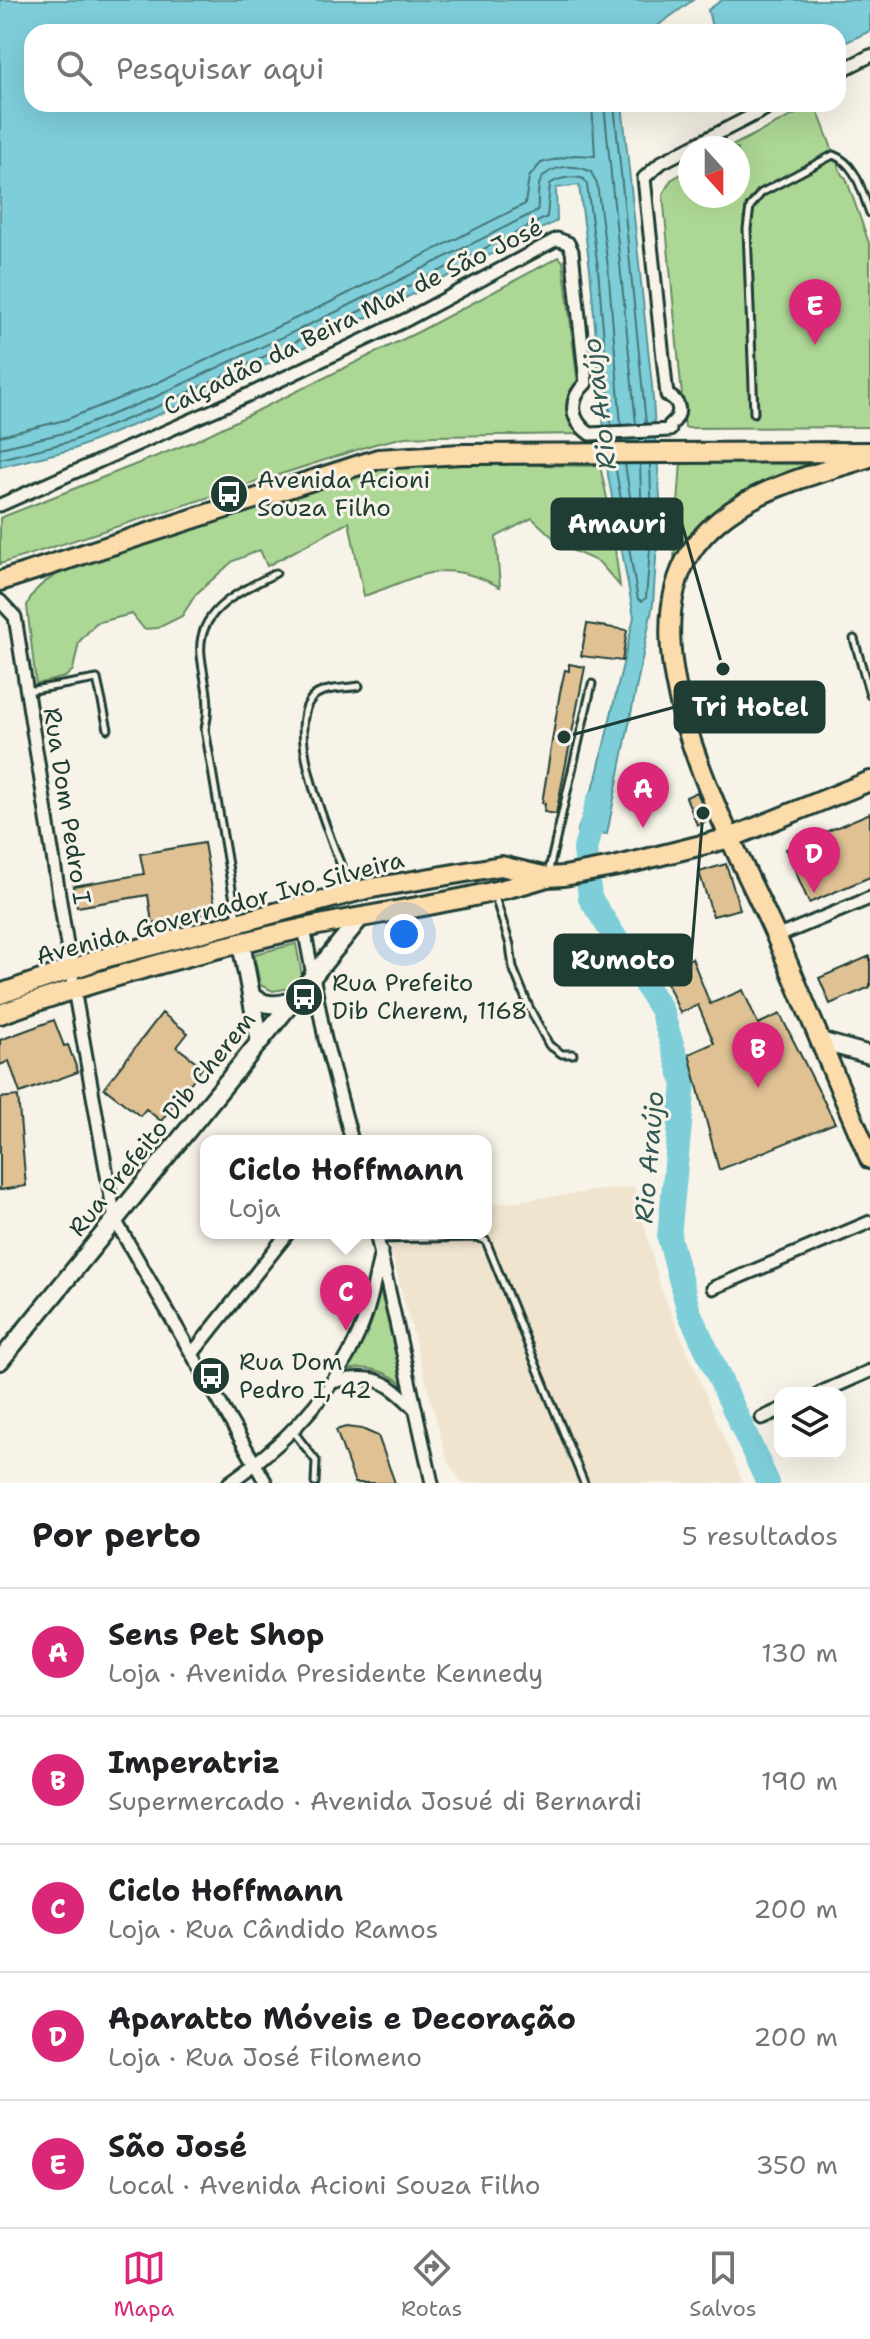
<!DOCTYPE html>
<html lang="pt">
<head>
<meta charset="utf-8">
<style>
	:root { --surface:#fff; --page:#f2f2f2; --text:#202124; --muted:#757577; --line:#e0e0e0; --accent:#db2777 }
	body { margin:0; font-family:"Shantell Sans",sans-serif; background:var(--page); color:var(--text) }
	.controls { position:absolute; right:24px; bottom:24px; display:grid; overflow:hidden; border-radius:16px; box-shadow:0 8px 32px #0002 }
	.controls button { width:72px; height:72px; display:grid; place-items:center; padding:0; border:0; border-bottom:2px solid var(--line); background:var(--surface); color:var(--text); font:40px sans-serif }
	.compass { position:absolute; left:678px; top:136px; width:72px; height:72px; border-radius:50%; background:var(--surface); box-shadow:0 8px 32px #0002; rotate:159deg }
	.you { position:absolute; left:404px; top:934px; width:28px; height:28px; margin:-20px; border:6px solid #fff; border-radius:50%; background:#1a73e8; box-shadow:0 0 0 12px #1a73e833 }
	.badge { display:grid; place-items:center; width:52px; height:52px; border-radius:50%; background:var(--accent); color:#fff; font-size:26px; font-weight:700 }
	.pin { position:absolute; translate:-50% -66px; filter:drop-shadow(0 2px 4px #0008) }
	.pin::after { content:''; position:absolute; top:42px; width:28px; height:24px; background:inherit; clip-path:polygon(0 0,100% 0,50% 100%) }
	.popup { position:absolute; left:200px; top:1135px; width:292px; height:104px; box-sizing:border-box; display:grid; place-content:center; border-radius:16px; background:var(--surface); filter:drop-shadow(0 2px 6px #0005); font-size:26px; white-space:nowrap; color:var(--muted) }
	.popup b { font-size:30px; color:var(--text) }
	.popup::after { content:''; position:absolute; left:50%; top:100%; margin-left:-16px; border:16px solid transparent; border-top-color:var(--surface) }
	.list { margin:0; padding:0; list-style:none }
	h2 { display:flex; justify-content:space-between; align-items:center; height:104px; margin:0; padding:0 32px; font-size:34px }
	h2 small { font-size:26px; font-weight:400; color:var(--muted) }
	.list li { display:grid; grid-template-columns:52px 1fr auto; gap:24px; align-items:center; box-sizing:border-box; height:128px; padding:0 32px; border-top:2px solid var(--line) }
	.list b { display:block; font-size:30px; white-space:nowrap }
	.list p { margin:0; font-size:26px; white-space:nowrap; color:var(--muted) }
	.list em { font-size:26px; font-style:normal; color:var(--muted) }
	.icon { flex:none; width:44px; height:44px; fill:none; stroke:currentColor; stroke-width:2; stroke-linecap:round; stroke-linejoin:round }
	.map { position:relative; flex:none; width:870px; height:1483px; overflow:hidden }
	.search { position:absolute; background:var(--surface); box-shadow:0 8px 32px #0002; left:24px; right:24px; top:24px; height:88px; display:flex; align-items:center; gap:20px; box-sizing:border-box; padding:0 28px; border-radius:24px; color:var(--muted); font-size:30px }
	.sheet { height:744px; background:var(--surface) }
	nav { display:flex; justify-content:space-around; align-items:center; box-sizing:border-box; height:112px; border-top:2px solid var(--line); background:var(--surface); font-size:22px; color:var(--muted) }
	nav a { display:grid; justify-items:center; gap:4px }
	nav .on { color:var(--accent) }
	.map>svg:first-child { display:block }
</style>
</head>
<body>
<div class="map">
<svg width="870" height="1483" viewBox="0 0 870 1483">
	<rect width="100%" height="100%" fill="#f7f3e8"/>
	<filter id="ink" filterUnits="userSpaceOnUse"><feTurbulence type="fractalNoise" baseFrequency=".0125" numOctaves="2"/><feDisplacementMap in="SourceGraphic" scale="16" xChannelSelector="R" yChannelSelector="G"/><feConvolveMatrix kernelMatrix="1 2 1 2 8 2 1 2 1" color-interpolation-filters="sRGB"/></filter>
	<g filter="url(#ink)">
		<polygon fill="#f0e4ce" points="634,1186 661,1289 743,1483 463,1483 448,1463 386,1233 486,1233 486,1205"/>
		<g fill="#add795" stroke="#668a64" stroke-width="2">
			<polygon points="815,104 842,175 846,178 870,246 870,427 685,428 663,194 671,180 690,169 690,196 738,196 738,148 728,148"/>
			<path d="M559,257l4,5 15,123c-16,15 -16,34 1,49l-142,2 -32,1 -30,7 -375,120v-46l195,-77 225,-110z"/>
			<path d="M681,462l133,2c-63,24 -103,35 -140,96z"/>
			<path d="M455,464l145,2 10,46 10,74 -21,-24 -37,-16 -30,-28 -36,19 4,50c-59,-31 -79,-10 -136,9l-15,-74 -82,44 -7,-16 -27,11 -37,33 -14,22 -24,12 -14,1 -12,-15 -36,9 -17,19 -6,28 -8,7 -29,7 -9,-78c6,-20 25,-29 42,-38l268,-87 44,-12z"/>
			<polygon points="296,944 302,975 290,988 273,991 260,985 254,954"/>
			<path d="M377,1278l27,108c-15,-15 -37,-21 -57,-16 18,-28 27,-60 30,-92z"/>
		</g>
		<g fill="#7eceda" stroke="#589498" stroke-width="2">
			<polygon points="0,0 693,0 649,32 32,32 32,104 622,104 652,386 660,498 653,604 607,834 577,832 596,779 634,617 608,475 590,269 579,185 556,188 557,221 344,329 160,414 74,449 0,467"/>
			<polygon points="722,0 870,0 870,31 838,46 838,32 713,32 708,10"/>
		</g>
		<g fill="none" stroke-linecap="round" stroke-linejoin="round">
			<g stroke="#457776" stroke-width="2">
				<polyline points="604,104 636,424"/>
				<polyline points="614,104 646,424"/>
				<polyline points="0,436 65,420 148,387 331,302 525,204 529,177 541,163 574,155 595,156 592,104"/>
				<path d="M0,448l68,-16 85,-34 183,-86 201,-101c2,-8 0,-17 2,-26 5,-20 38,-22 52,-13l6,12 11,83 13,158"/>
				<path d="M0,459l72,-18 85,-34 183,-86 207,-104 3,-33c8,-6 25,-9 34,-5l3,6 11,83 13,157"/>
				<polyline points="615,464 636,589 638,599 642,601 646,598 652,524 650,464"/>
				<polyline points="625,464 634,523 638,527 642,523 640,464"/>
			</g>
			<polyline stroke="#7eceda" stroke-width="24" points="598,801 585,849 590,898 661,1009 684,1083 669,1237 689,1312 768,1483"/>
		</g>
		<g fill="#dfc193" stroke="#1f3d34" stroke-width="2">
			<polygon points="587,624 627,630 622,661 581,656"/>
			<polygon points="569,664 585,667 556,814 544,812 545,804 542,803 560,692 565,670 569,671"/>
			<polygon points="697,792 709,820 697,825 686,797"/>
			<polygon points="870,813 870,877 809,903 786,849"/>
			<polygon points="204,843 216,912 152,923 148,895 77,907 73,886 144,874 140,854"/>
			<polygon points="726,864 740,909 713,916 699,872"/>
			<polygon points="870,956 870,987 830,1004 819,978"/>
			<polygon points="692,958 710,1004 743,990 758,1024 780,1014 835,1123 719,1170 689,1054 714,1043 698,1005 680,1013 662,971"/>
			<polygon points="162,1013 188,1033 177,1047 203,1067 161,1121 146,1109 140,1116 104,1088"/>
			<polygon points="54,1020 64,1046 68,1045 78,1072 20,1093 9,1061 0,1065 0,1040"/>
			<polygon points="18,1096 26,1186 0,1190 0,1098"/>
			<polygon points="346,1427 362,1429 378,1436 395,1483 355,1483 336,1430"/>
		</g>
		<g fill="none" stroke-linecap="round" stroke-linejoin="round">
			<g stroke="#1f3d34" stroke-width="11">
				<g id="lane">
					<path d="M754,413l-7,-184 3,-22 11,-14 72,-38c24,9 28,35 37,58"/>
					<polyline points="854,639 870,695"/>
					<polyline points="27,691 97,679 108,729"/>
					<polyline points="548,874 592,684"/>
					<path d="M350,888c-14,-37 -68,-156 -38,-190 10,-11 33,-9 47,-12"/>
					<polyline points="495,897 510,945 513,968 529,1007 549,1045 562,1054 573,1054"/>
					<path d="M237,918l-32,-189c7,-31 -1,-45 -4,-74 -5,-46 41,-64 75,-82"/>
					<polyline points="379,1239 477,1237 486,1241 584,1483"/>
					<polyline points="293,1431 316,1461 315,1483"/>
				</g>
			</g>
			<g stroke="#1f3d34" stroke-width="17">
				<g id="street">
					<polyline points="838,72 870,56"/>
					<path d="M0,505l257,-114 151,-72 149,-80 11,4 4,8 14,132c-18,17 -16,37 4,51l80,-4v-5c13,-10 11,-24 -3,-30l-23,-217 18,-16 113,-58"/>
					<polyline points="0,601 15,617 74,989 115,1220 266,1483"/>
					<polyline points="304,928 325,1039 352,1141"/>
					<polyline points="776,937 870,898"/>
					<polyline points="376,1233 432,1483"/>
					<polyline points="713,1288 870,1222"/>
					<polyline points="192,1354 288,1233"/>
					<path d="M332,1382c42,-9 55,-2 84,28"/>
					<polyline points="820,1393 870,1371"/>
					<polyline points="762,1418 780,1410"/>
					<path d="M229,1483c54,-38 103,-87 129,-148 12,-26 17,-56 23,-84"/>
				</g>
			</g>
			<g stroke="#1f3d34" stroke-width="22">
				<g id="secondary">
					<polyline points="241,943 260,1042"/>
					<path d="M252,997c14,9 24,9 40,4"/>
					<polyline points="820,1041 870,1055"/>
					<polyline points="0,1361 361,917"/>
				</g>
			</g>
			<g stroke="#1f3d34" stroke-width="24">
				<g id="primary">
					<path d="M867,458c-63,20 -138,35 -177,95 -64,103 43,286 86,383 32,74 62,149 94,223"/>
					<polyline points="0,581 378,459 461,454 870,452"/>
					<polyline points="0,994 104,958 366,889 501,866 547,877 564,876 618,866 730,838 870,781"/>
					<path d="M0,1014c99,-35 201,-63 304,-86 81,-17 164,-26 243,-51"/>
				</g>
			</g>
			<use href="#lane" stroke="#f7f3e8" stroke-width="5"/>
			<use href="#street" stroke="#f7f3e8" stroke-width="11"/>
			<use href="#secondary" stroke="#f7f3e8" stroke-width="16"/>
			<use href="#primary" stroke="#fddcac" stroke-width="18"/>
		</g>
	</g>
	<defs>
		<g id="bus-disc" transform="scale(2)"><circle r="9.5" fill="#1f3d34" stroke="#f7f3e8"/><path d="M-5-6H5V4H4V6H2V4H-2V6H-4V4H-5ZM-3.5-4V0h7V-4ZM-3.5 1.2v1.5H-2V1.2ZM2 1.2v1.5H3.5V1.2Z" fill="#fff"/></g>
	</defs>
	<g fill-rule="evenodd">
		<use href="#bus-disc" x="229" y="494"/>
		<use href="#bus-disc" x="304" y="997"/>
		<use href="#bus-disc" x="211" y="1376"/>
	</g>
	<g text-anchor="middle" stroke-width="6" stroke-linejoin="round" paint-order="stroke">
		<g font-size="24" fill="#1f3d34" stroke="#f7f3e8">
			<text transform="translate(353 317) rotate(-26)" y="8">Calçadão da Beira Mar de São José</text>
			<text transform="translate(67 806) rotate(81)" y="8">Rua Dom Pedro I</text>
			<text transform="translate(220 908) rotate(-15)" y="8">Avenida Governador Ivo Silveira</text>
			<text transform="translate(162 1124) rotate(-51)" y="8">Rua Prefeito Dib Cherem</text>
		</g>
		<g font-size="24" fill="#1f3d34" stroke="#f7f3e8" text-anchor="start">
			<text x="257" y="488">Avenida Acioni<tspan x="257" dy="28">Souza Filho</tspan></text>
			<text x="332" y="991">Rua Prefeito<tspan x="332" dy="28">Dib Cherem, 1168</tspan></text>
			<text x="239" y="1370">Rua Dom<tspan x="239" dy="28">Pedro I, 42</tspan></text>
		</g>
		<g font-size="26" font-style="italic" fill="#325a55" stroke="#f7f3e8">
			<text transform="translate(599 404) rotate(-97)" y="9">Rio Araújo</text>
			<text transform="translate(649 1157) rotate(-85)" y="9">Rio Araújo</text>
		</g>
	</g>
	<path fill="none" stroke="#1f3d34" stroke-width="3" d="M723 669L682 524M564 737L675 707M703 813L691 960"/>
	<g fill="#1f3d34" stroke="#f7f3e8" stroke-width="3">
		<circle cx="723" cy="669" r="8"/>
		<circle cx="564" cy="737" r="8"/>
		<circle cx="703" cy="813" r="8"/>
	</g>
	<g fill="#1f3d34" stroke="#1f3d34" stroke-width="3">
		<rect x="552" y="499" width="130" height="50" rx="8"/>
		<rect x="675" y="682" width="149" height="50" rx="8"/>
		<rect x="555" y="935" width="136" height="50" rx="8"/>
	</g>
	<g font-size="26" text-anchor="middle" font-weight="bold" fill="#fff">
		<text x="617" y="533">Amauri</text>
		<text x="750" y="716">Tri Hotel</text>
		<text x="623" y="969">Rumoto</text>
	</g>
</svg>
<div class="controls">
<button><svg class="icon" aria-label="layers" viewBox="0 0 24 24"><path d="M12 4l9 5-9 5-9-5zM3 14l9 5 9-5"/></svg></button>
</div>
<svg class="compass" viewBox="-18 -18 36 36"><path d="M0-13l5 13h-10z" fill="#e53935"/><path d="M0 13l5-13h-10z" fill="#757577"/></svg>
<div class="you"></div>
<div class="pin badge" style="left:643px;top:828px">A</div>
<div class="pin badge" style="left:758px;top:1088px">B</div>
<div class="pin badge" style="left:346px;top:1331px">C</div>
<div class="popup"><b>Ciclo Hoffmann</b>Loja</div>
<div class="pin badge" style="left:814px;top:893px">D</div>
<div class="pin badge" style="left:815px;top:345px">E</div>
<div class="search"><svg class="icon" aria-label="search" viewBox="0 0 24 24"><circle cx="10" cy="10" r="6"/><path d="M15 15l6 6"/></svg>Pesquisar aqui</div>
</div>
<section class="sheet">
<h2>Por perto<small>5 resultados</small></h2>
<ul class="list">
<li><span class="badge">A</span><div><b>Sens Pet Shop</b><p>Loja · Avenida Presidente Kennedy</p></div><em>130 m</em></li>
<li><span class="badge">B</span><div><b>Imperatriz</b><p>Supermercado · Avenida Josué di Bernardi</p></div><em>190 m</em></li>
<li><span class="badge">C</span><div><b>Ciclo Hoffmann</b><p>Loja · Rua Cândido Ramos</p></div><em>200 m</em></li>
<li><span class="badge">D</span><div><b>Aparatto Móveis e Decoração</b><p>Loja · Rua José Filomeno</p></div><em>200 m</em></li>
<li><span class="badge">E</span><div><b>São José</b><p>Local · Avenida Acioni Souza Filho</p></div><em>350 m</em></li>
</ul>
</section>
<nav>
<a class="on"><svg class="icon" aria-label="map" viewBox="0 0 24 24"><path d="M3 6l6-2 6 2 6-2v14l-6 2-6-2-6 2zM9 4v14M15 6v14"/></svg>Mapa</a>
<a><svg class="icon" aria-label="directions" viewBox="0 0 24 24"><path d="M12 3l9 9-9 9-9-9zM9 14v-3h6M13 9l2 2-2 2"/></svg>Rotas</a>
<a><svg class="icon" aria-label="saved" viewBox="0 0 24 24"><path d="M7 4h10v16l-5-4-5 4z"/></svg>Salvos</a>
</nav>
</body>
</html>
